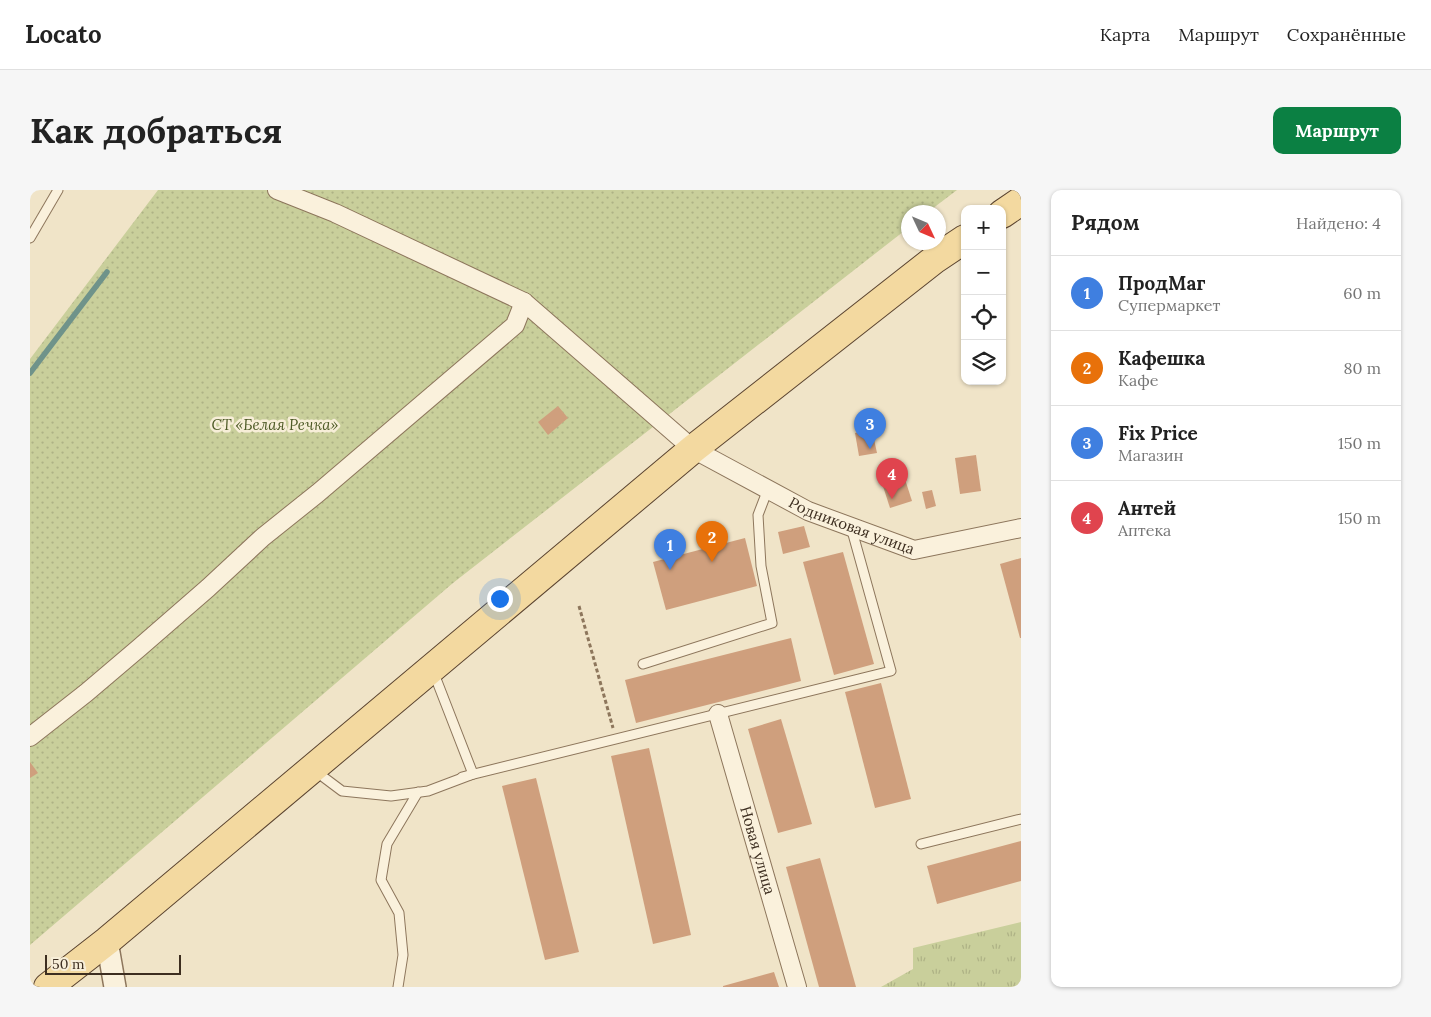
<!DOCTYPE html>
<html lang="ru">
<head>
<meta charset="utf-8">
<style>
	:root { --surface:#fff; --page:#f6f6f6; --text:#222; --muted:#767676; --line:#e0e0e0; --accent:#0b8043 }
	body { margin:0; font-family:Lora,serif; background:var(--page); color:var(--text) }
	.controls { position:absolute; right:15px; top:15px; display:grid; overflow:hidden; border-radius:10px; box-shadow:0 1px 4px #0004 }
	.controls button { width:45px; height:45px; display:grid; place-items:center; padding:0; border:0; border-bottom:1px solid var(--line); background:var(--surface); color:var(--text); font:25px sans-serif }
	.compass { position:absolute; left:871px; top:15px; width:45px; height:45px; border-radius:50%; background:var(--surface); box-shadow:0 1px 4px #0004; rotate:134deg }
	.scale { position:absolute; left:15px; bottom:12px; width:136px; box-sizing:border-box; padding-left:5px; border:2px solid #3d2e20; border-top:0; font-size:14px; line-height:18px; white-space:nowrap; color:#3d2e20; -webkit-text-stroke:4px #f7eed8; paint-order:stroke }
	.you { position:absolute; left:469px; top:408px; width:18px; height:18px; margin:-12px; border:4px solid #fff; border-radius:50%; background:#1a73e8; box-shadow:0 0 0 8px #1a73e833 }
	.badge { display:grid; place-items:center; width:32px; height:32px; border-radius:50%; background:var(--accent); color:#fff; font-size:16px; font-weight:700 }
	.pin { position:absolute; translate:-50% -41px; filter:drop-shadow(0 1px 2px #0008) }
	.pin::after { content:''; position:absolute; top:26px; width:18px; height:15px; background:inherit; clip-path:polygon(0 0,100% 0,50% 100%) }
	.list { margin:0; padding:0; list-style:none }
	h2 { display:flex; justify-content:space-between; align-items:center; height:65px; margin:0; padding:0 20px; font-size:21px }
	h2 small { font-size:16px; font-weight:400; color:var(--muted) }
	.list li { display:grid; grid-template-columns:32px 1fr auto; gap:15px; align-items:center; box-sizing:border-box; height:75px; padding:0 20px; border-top:1px solid var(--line) }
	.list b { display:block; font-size:19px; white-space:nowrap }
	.list p { margin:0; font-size:16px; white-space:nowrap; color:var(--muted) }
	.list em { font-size:16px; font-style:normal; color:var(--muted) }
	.icon { flex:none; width:28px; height:28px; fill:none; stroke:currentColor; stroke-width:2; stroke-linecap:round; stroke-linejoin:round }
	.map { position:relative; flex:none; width:991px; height:797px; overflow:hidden; border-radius:10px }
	header { display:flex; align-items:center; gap:30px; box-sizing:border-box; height:70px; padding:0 25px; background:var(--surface); border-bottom:1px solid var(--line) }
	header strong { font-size:24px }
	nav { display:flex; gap:28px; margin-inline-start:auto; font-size:18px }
	.intro { display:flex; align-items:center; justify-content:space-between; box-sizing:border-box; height:120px; padding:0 30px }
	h1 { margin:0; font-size:35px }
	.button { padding:12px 22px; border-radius:10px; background:var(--accent); color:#fff; font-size:18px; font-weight:700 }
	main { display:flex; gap:30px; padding:0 30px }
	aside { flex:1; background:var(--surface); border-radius:10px; box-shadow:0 1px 4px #0004 }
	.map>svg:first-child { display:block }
</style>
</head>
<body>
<header>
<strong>Locato</strong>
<nav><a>Карта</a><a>Маршрут</a><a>Сохранённые</a></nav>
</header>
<div class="intro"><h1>Как добраться</h1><a class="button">Маршрут</a></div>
<main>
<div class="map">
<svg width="991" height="797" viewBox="0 0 991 797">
	<defs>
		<pattern id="grass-tufts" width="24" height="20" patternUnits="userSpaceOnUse" patternTransform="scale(1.25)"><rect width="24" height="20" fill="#c9cf9b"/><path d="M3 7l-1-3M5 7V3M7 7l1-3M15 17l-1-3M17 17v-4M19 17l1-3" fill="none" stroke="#aeb285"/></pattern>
		<pattern id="garden-dots" width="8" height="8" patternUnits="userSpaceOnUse" patternTransform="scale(1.25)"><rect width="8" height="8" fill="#c9cf9b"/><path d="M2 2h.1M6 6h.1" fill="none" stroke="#aeb285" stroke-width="1.8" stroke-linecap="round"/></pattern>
	</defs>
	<rect width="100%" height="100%" fill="#f0e4c8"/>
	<polygon fill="url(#grass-tufts)" points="991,732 991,797 851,797 883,779 883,758"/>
	<polygon fill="url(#garden-dots)" points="128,0 927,0 898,22 878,22 878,38 423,393 0,755 0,169"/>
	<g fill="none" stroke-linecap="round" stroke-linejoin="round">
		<polyline stroke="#6f938a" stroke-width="5.5" points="0,183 77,82"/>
	</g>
	<g fill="#cf9f7d">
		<polygon points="528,216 538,228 518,245 508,232"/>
		<polygon points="842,240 847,263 829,266 825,243"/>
		<polygon points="946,265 951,301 930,304 925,268"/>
		<polygon points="873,283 882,311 860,318 851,290"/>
		<polygon points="902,300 906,316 896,319 892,302"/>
		<polygon points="774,336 780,357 753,364 748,342"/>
		<polygon points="715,348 727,396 636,420 623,372"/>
		<polygon points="813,362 844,474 804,485 773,372"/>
		<polygon points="991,368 991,448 990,448 970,374"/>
		<polygon points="761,448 771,491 606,533 595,490"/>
		<polygon points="851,493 881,609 845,618 815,502"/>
		<polygon points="751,529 782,634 748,643 718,539"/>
		<polygon points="619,558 661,745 623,754 581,566"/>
		<polygon points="0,572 8,583 0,588"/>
		<polygon points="506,588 549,762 515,770 472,596"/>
		<polygon points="991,651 991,691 907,714 897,676"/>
		<polygon points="790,668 826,797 789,797 756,677"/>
		<polygon points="744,782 749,797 693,797 693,796"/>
	</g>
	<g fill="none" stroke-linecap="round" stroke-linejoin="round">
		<g stroke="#8d765c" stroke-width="11">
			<g id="service">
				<polyline points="0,48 28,0"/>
				<polyline points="613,474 742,433 731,376 728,325 738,299"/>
				<polyline points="284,580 312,601 361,606 398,601 443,584 403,481"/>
				<polyline points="432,587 861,481 821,337"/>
				<polyline points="891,654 991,629"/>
				<polyline points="368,797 373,765 369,723 351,690 357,654 388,602"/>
			</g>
		</g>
		<g stroke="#8d765c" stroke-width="20">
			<g id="minor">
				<path id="s1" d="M247,0l58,23 189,89 169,147 115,62 106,39 107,-22"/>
				<path id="s2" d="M688,524l79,273"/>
				<polyline points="0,547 56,503 109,458 178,398 233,347 288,303 485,135 494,112"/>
			</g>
		</g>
		<g stroke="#8d765c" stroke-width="24">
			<polyline id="tertiary" points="77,751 85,797"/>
		</g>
		<g stroke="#5b4430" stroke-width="30">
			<g id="primary">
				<polyline points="972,24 991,11"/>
				<polyline points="18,797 77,751 663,259 905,69 935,49"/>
			</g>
		</g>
		<polyline stroke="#8d765c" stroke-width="3" stroke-dasharray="4 2.5" stroke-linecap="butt" points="549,416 583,538"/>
		<use href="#service" stroke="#faf1dc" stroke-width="9"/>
		<use href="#minor" stroke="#faf1dc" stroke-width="18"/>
		<use href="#tertiary" stroke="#faf1dc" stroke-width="21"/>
		<use href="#primary" stroke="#f3d9a0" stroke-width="28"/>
	</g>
	<g text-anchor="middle" stroke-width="5" stroke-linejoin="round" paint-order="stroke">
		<g font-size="15" font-style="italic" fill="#4d5a26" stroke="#f7eed8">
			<text x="245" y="240">СТ «Белая Речка»</text>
		</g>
		<g font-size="15" fill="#3d2e20" stroke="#f7eed8">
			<text dy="5" stroke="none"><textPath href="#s1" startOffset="672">Родниковая улица</textPath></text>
			<text dy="5" stroke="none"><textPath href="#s2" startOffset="142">Новая улица</textPath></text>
		</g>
	</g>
</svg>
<div class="controls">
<button>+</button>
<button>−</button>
<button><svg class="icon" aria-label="locate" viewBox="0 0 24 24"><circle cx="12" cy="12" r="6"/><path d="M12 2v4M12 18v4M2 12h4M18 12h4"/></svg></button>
<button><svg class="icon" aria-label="layers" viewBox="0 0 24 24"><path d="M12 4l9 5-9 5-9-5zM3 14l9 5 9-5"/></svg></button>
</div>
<svg class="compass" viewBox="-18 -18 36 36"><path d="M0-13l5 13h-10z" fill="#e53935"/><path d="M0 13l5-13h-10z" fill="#767676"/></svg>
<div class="scale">50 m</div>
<div class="you"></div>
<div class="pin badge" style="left:640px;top:380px;background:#3f7fe0">1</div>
<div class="pin badge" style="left:682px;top:372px;background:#e8710a">2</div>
<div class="pin badge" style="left:840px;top:259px;background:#3f7fe0">3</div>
<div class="pin badge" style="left:862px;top:309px;background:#e0444e">4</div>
</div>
<aside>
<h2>Рядом<small>Найдено: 4</small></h2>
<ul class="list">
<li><span class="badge" style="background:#3f7fe0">1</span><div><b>ПродМаг</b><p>Супермаркет</p></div><em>60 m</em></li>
<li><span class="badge" style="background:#e8710a">2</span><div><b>Кафешка</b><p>Кафе</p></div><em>80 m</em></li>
<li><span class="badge" style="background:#3f7fe0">3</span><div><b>Fix Price</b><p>Магазин</p></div><em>150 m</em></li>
<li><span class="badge" style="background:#e0444e">4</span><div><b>Антей</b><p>Аптека</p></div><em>150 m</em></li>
</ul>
</aside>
</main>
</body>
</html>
